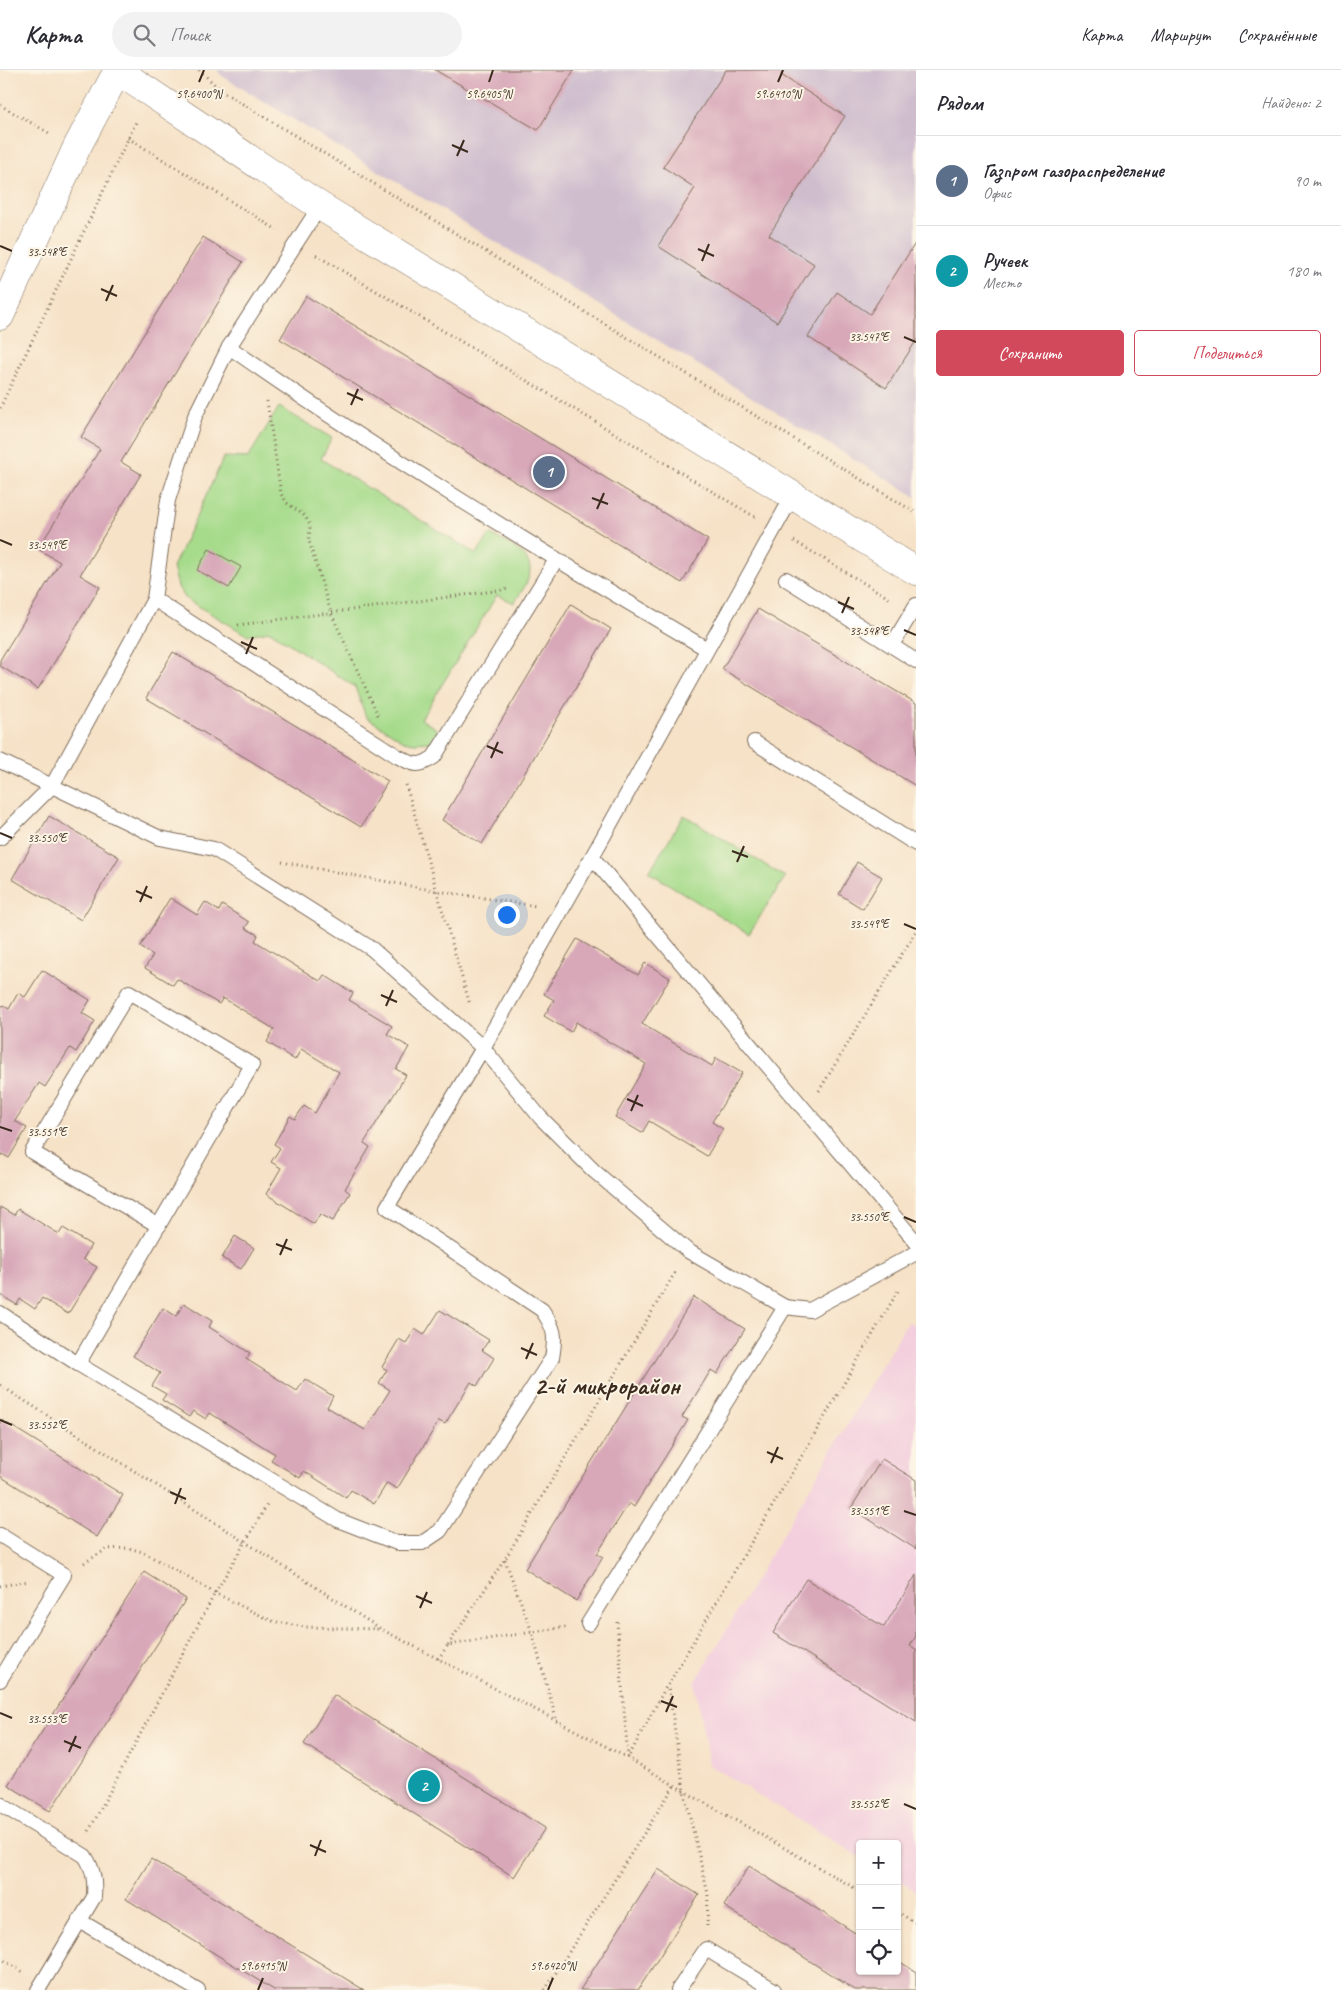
<!DOCTYPE html>
<html lang="ru">
<head>
<meta charset="utf-8">
<style>
	:root { --surface:#fff; --page:#f2f2f3; --text:#2b2b33; --muted:#7c7c81; --line:#e1e1e2; --accent:#d1495b }
	body { margin:0; font-family:Caveat,sans-serif; background:var(--page); color:var(--text) }
	.controls { position:absolute; right:15px; bottom:15px; display:grid; overflow:hidden; border-radius:5px; box-shadow:0 1px 4px #0004 }
	.controls button { width:45px; height:45px; display:grid; place-items:center; padding:0; border:0; border-bottom:1px solid var(--line); background:var(--surface); color:var(--text); font:25px sans-serif }
	.you { position:absolute; left:506px; top:844px; width:18px; height:18px; margin:-12px; border:4px solid #fff; border-radius:50%; background:#1a73e8; box-shadow:0 0 0 8px #1a73e833 }
	.badge { display:grid; place-items:center; width:32px; height:32px; border-radius:50%; background:var(--accent); color:#fff; font-size:16px; font-weight:700 }
	.pin { position:absolute; translate:-50% -50%; border:2px solid #fff; box-shadow:0 1px 5px #0006 }
	.list { margin:0; padding:0; list-style:none }
	h2 { display:flex; justify-content:space-between; align-items:center; height:65px; margin:0; padding:0 20px; font-size:21px }
	h2 small { font-size:16px; font-weight:400; color:var(--muted) }
	.list li { display:grid; grid-template-columns:32px 1fr auto; gap:15px; align-items:center; box-sizing:border-box; height:90px; padding:0 20px; border-top:1px solid var(--line) }
	.list b { display:block; font-size:19px; white-space:nowrap }
	.list p { margin:0; font-size:16px; white-space:nowrap; color:var(--muted) }
	.list em { font-size:16px; font-style:normal; color:var(--muted) }
	.actions { display:flex; gap:10px; padding:15px 20px }
	.actions a { flex:1; padding:11px 0; border:1px solid var(--accent); border-radius:5px; text-align:center; font-size:18px; color:var(--accent) }
	.actions .main { background:var(--accent); color:#fff }
	.icon { flex:none; width:28px; height:28px; fill:none; stroke:currentColor; stroke-width:2; stroke-linecap:round; stroke-linejoin:round }
	.map { position:relative; flex:none; width:916px; height:1920px; overflow:hidden }
	header { display:flex; align-items:center; gap:30px; box-sizing:border-box; height:70px; padding:0 25px; background:var(--surface); border-bottom:1px solid var(--line) }
	header strong { font-size:24px }
	nav { display:flex; gap:28px; margin-inline-start:auto; font-size:18px }
	.search { width:350px; height:45px; background:var(--page); display:flex; align-items:center; gap:12px; box-sizing:border-box; padding:0 18px; border-radius:28px; color:var(--muted); font-size:19px }
	main { display:flex }
	aside { flex:1; background:var(--surface) }
	.map>svg:first-child { display:block }
</style>
</head>
<body>
<header>
<strong>Карта</strong>
<div class="search"><svg class="icon" aria-label="search" viewBox="0 0 24 24"><circle cx="10" cy="10" r="6"/><path d="M15 15l6 6"/></svg>Поиск</div>
<nav><a>Карта</a><a>Маршрут</a><a>Сохранённые</a></nav>
</header>
<main>
<div class="map">
<svg width="916" height="1920" viewBox="0 0 916 1920">
	<rect width="100%" height="100%" fill="#fcf5e5"/>
	<filter id="ink" filterUnits="userSpaceOnUse"><feTurbulence type="fractalNoise" baseFrequency=".02" numOctaves="2"/><feDisplacementMap in="SourceGraphic" scale="10" xChannelSelector="R" yChannelSelector="G"/><feConvolveMatrix kernelMatrix="1 2 1 2 8 2 1 2 1" color-interpolation-filters="sRGB"/></filter>
	<filter id="wash" filterUnits="userSpaceOnUse"><feTurbulence type="fractalNoise" baseFrequency=".0096" numOctaves="4" result="noise"/><feDisplacementMap in="SourceGraphic" scale="20" xChannelSelector="R" yChannelSelector="G"/><feGaussianBlur stdDeviation="1.12" result="paint"/><feColorMatrix in="noise" values="0 0 0 0 0 0 0 0 0 0 0 0 0 0 0 0 0 1.4 0 .05"/><feComposite in="paint" operator="in"/></filter>
	<g filter="url(#wash)">
		<rect width="100%" height="100%" fill="#f6e2c7"/>
		<polygon fill="#f3cfde" points="908,1251 916,1256 916,1821 897,1810 897,1774 860,1774 860,1787 709,1695 695,1613"/>
		<polygon fill="#cfbdce" points="217,0 916,0 916,427 222,6"/>
		<g fill="#a6db8b" stroke="#708254">
			<path d="M279,337l53,31 -11,21 155,95 14,-20c14,8 46,20 39,42 -2,9 -10,19 -15,27l-17,-8 -76,124 17,11 -7,12 -16,1 -11,-2 -38,-24 -11,-30 -85,-56 -23,4 -61,-36 -8,-12 -5,-20 51,-110 24,1z"/>
			<polygon points="684,745 785,807 749,864 649,802"/>
		</g>
		<g id="blocks">
			<g fill="#d8a8b9">
				<polygon points="435,0 574,0 538,60"/>
				<polygon points="726,0 784,0 781,5 845,46 769,165 814,194 777,252 658,176 695,118 663,97"/>
				<polygon points="203,167 243,192 121,392 141,404 80,505 100,517 38,619 0,596 0,590 60,492 38,479 100,379 81,367"/>
				<polygon points="916,172 916,271 886,318 808,267 837,222 870,244"/>
				<polygon points="306,226 708,470 682,513 280,269"/>
				<polygon points="209,479 241,497 229,518 197,500"/>
				<polygon points="571,534 611,559 482,774 442,750"/>
				<polygon points="758,539 916,633 916,716 722,599"/>
				<polygon points="173,582 388,711 361,757 146,628"/>
				<polygon points="49,746 119,787 81,850 12,809"/>
				<polygon points="857,792 882,807 863,839 839,824"/>
				<polygon points="170,828 197,845 205,832 219,841 222,835 249,852 245,858 258,865 255,871 320,911 324,905 353,923 349,930 392,956 387,964 409,977 396,999 406,1005 364,1073 370,1077 345,1119 350,1123 333,1151 320,1144 314,1154 266,1124 281,1098 271,1092 280,1078 274,1074 290,1046 295,1049 304,1036 315,1043 339,1002 301,979 295,990 267,972 274,959 223,928 219,934 177,909 173,915 145,898 153,885 140,877"/>
				<polygon points="577,869 638,905 645,893 670,908 642,954 712,996 716,988 742,1003 712,1052 723,1059 707,1086 649,1051 642,1063 615,1047 646,994 576,952 571,962 544,946 554,930 544,924"/>
				<polygon points="42,900 90,930 82,943 95,951 76,982 70,978 45,1017 39,1013 15,1051 27,1058 9,1088 2,1084 0,1087 0,939 3,935 9,939 18,923 25,927"/>
				<polygon points="0,1137 14,1145 18,1139 59,1164 63,1158 91,1175 83,1189 97,1197 68,1244 42,1228 35,1239 20,1229 17,1235 0,1225"/>
				<polygon points="235,1166 254,1178 241,1199 222,1188"/>
				<polygon points="694,1227 745,1259 717,1304 711,1300 682,1347 688,1350 634,1437 629,1433 597,1484 603,1487 576,1531 525,1499"/>
				<polygon points="184,1233 212,1251 209,1257 250,1283 246,1289 297,1321 305,1309 333,1326 327,1337 365,1360 390,1320 379,1313 387,1300 382,1297 399,1269 406,1273 415,1259 424,1265 440,1240 489,1270 482,1280 494,1288 477,1316 471,1312 445,1354 439,1351 397,1419 387,1413 374,1434 351,1420 346,1428 304,1401 300,1408 271,1390 275,1384 210,1343 206,1349 193,1341 189,1347 162,1330 166,1324 152,1316 160,1303 133,1286 163,1238 176,1246"/>
				<polygon points="0,1349 123,1425 97,1467 0,1406"/>
				<polygon points="882,1389 916,1410 916,1479 851,1438"/>
				<polygon points="144,1502 186,1529 50,1741 8,1715"/>
				<polygon points="916,1505 916,1566 910,1576 916,1579 916,1652 773,1563 806,1509 884,1557"/>
				<polygon points="334,1625 545,1758 514,1807 304,1674"/>
				<polygon points="151,1789 364,1920 274,1920 126,1829"/>
				<polygon points="749,1796 860,1866 860,1901 897,1901 897,1890 916,1902 916,1920 855,1920 724,1836"/>
				<polygon points="658,1799 699,1825 638,1920 580,1920"/>
			</g>
		</g>
	</g>
	<g filter="url(#ink)">
		<use href="#blocks" fill-opacity="0" stroke="#7c6a59" stroke-width="1"/>
		<g fill="none" stroke-linecap="round" stroke-linejoin="round">
			<g stroke="#7c6a59" stroke-width="16">
				<g id="service">
					<path d="M229,277c154,108 315,206 478,302"/>
					<polyline points="786,509 916,591"/>
					<path d="M154,529l243,157c17,9 21,12 37,1l122,-197"/>
					<polyline points="892,575 916,535"/>
					<polyline points="754,672 916,774"/>
					<polyline points="0,691 160,768 214,779 372,879 483,978 540,1047 594,1101 688,1181 785,1237 810,1240 916,1183"/>
					<polyline points="0,768 52,716 154,529 168,430 195,346 229,277 320,136"/>
					<polyline points="592,787 916,1172"/>
					<path d="M0,1243l78,51 260,156 59,23h25l18,-12 112,-173c4,-23 3,-29 -10,-48l-155,-103 96,-159 109,-191 200,-360"/>
					<polyline points="78,1294 252,995 129,922 32,1082 159,1156"/>
					<polyline points="0,1465 64,1505 0,1610"/>
					<polyline points="588,1554 785,1237"/>
					<path d="M0,1734l85,52c9,14 10,25 9,41l-56,93"/>
					<polyline points="80,1851 198,1920"/>
					<polyline points="678,1920 706,1879 774,1920"/>
				</g>
			</g>
			<g stroke="#7c6a59" stroke-width="29">
				<polyline id="minor" points="118,1 320,136 916,501"/>
			</g>
			<g stroke="#7c6a59" stroke-width="29">
				<polyline id="tertiary" points="0,246 77,77 118,0"/>
			</g>
			<g stroke="#7c6a59" stroke-width="3" stroke-dasharray="1 4" stroke-linecap="butt">
				<polyline points="199,0 223,22 916,443"/>
				<polyline points="0,35 49,63"/>
				<polyline points="128,68 277,160"/>
				<polyline points="316,185 755,447"/>
				<polyline points="267,331 281,424 287,433 305,446 310,455 309,471 331,543 378,645"/>
				<polyline points="0,338 137,50"/>
				<polyline points="794,471 892,530"/>
				<polyline points="238,555 509,519"/>
				<polyline points="406,715 470,935"/>
				<polyline points="282,792 437,821 536,836"/>
				<polyline points="819,1021 916,861"/>
				<polyline points="0,1315 381,1559 628,1688 684,1721 860,1821"/>
				<polyline points="505,1490 532,1562 557,1652"/>
				<polyline points="84,1493 107,1479 128,1478 143,1482 215,1523 272,1551 304,1557 380,1559"/>
				<polyline points="0,1516 29,1511"/>
				<polyline points="617,1552 628,1688 667,1615"/>
				<polyline points="448,1575 505,1489 676,1201"/>
				<polyline points="438,1589 448,1575 566,1557"/>
				<polyline points="89,1761 215,1523 267,1435"/>
				<polyline points="897,1842 916,1853"/>
				<polyline points="707,1856 708,1824 684,1721 668,1615 898,1221"/>
				<polyline points="0,1888 23,1902"/>
				<polyline points="545,1920 674,1716"/>
			</g>
			<use href="#service" stroke="#fff" stroke-width="14"/>
			<use href="#minor" stroke="#fff" stroke-width="28"/>
			<use href="#tertiary" stroke="#fff" stroke-width="28"/>
		</g>
	</g>
	<path fill="none" stroke="#3b2a1e" stroke-width="2" d="M199,12l5,-12M489,12l4,-12M778,12l5,-12M452,75l16,7M457,86l7,-16M0,176l12,5M698,179l16,7M702,191l7,-17M101,219l16,7M106,231l7,-16M904,267l12,5M347,323l16,7M351,335l7,-16M592,428l16,6M597,439l7,-16M0,470l12,5M838,532l16,7M842,543l7,-16M904,560l12,5M241,572l16,7M246,584l7,-17M487,676l16,7M491,688l7,-16M0,763l12,5M732,781l16,6M737,792l7,-16M136,821l16,7M140,832l7,-16M904,854l12,5M381,925l16,7M386,936l7,-16M627,1029l16,7M631,1041l7,-16M0,1057l12,4M904,1147l12,5M276,1174l16,6M280,1185l7,-16M521,1278l16,7M526,1289l7,-16M0,1350l12,5M767,1382l16,7M771,1393l7,-16M170,1422l16,7M175,1434l6,-16M904,1441l12,4M416,1526l16,7M420,1538l7,-16M661,1631l16,6M666,1642l7,-16M0,1643l12,5M64,1671l17,7M69,1682l7,-16M904,1734l12,5M310,1775l16,7M315,1786l6,-16M258,1920l5,-12M548,1920l5,-12"/>
	<g text-anchor="middle" stroke-width="4" stroke-linejoin="round" paint-order="stroke">
		<g font-size="26" font-weight="bold" fill="#3b2a1e" stroke="#fcf5e5">
			<text x="607" y="1324">2-й микрорайон</text>
		</g>
	</g>
	<g font-size="12" text-anchor="middle" fill="#3b2a1e" stroke="#fcf5e5" stroke-width="4" stroke-linejoin="round" paint-order="stroke">
		<text x="199" y="28">59.6400°N</text>
		<text x="489" y="28">59.6405°N</text>
		<text x="778" y="28">59.6410°N</text>
		<text x="47" y="186">33.548°E</text>
		<text x="869" y="271">33.547°E</text>
		<text x="47" y="479">33.549°E</text>
		<text x="869" y="565">33.548°E</text>
		<text x="47" y="772">33.550°E</text>
		<text x="869" y="858">33.549°E</text>
		<text x="47" y="1066">33.551°E</text>
		<text x="869" y="1151">33.550°E</text>
		<text x="47" y="1359">33.552°E</text>
		<text x="869" y="1445">33.551°E</text>
		<text x="47" y="1653">33.553°E</text>
		<text x="869" y="1738">33.552°E</text>
		<text x="263" y="1900">59.6415°N</text>
		<text x="553" y="1900">59.6420°N</text>
	</g>
</svg>
<div class="controls">
<button>+</button>
<button>−</button>
<button><svg class="icon" aria-label="locate" viewBox="0 0 24 24"><circle cx="12" cy="12" r="6"/><path d="M12 2v4M12 18v4M2 12h4M18 12h4"/></svg></button>
</div>
<div class="you"></div>
<div class="pin badge" style="left:549px;top:402px;background:#5c6f8a">1</div>
<div class="pin badge" style="left:424px;top:1716px;background:#0f9aa8">2</div>
</div>
<aside>
<h2>Рядом<small>Найдено: 2</small></h2>
<ul class="list">
<li><span class="badge" style="background:#5c6f8a">1</span><div><b>Газпром газораспределение</b><p>Офис</p></div><em>90 m</em></li>
<li><span class="badge" style="background:#0f9aa8">2</span><div><b>Ручеек</b><p>Место</p></div><em>180 m</em></li>
</ul>
<div class="actions"><a class="main">Сохранить</a><a>Поделиться</a></div>
</aside>
</main>
</body>
</html>
